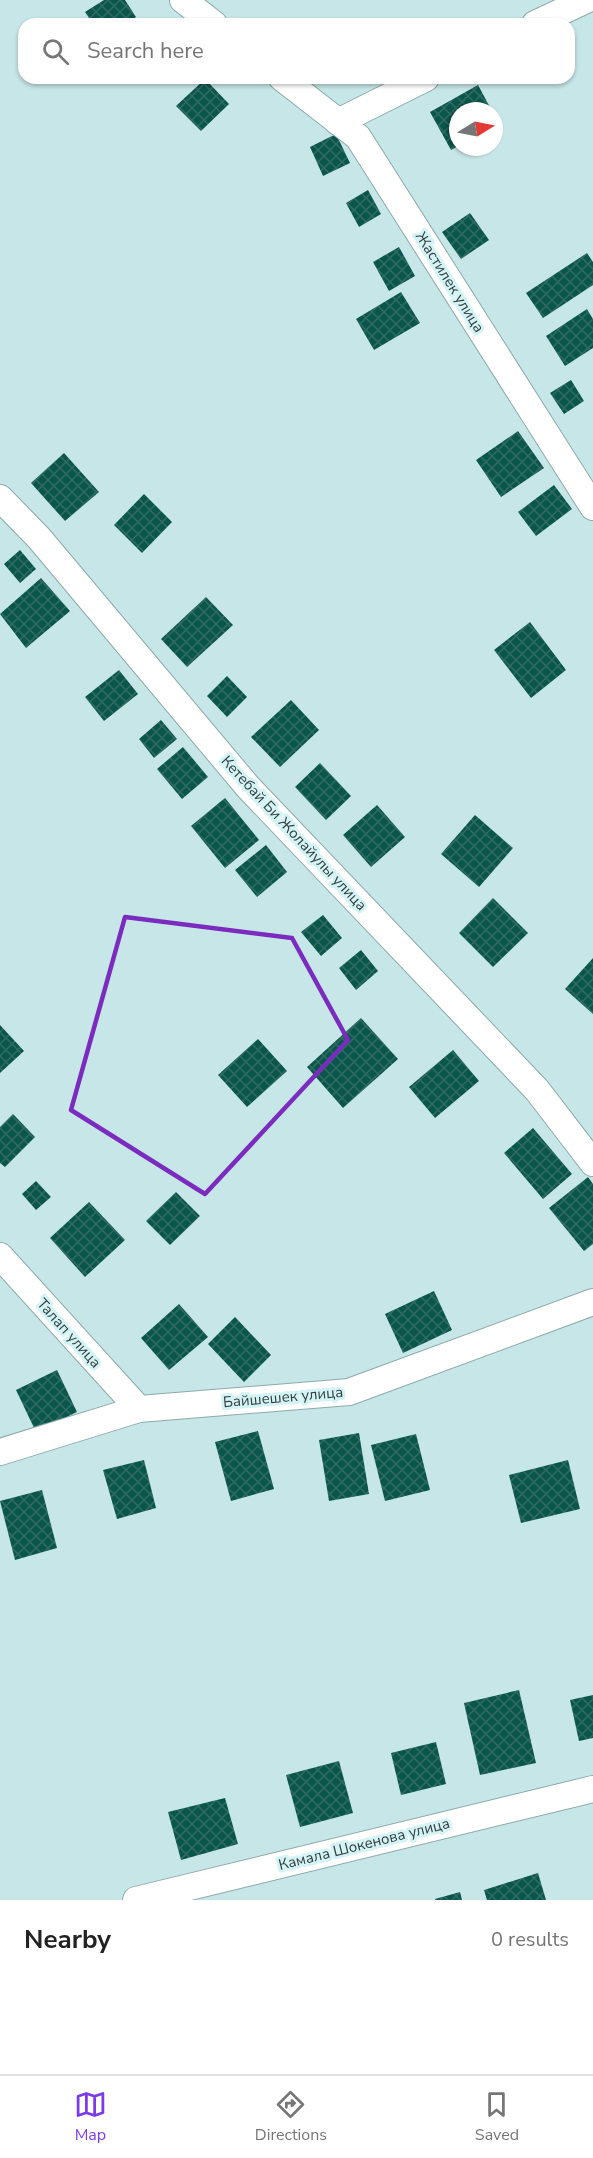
<!DOCTYPE html>
<html lang="en">
<head>
<meta charset="utf-8">
<style>
	:root { --surface:#fff; --page:#f6f6f6; --text:#222; --muted:#767676; --line:#e0e0e0; --accent:#7c3aed }
	body { margin:0; font-family:"Nunito Sans",sans-serif; background:var(--page); color:var(--text) }
	.compass { position:absolute; left:449px; top:102px; width:54px; height:54px; border-radius:50%; background:var(--surface); box-shadow:0 2px 4px #0004; rotate:80deg }
	.list { margin:0; padding:0; list-style:none }
	h2 { display:flex; justify-content:space-between; align-items:center; height:78px; margin:0; padding:0 24px; font-size:26px }
	h2 small { font-size:20px; font-weight:400; color:var(--muted) }
	.icon { flex:none; width:33px; height:33px; fill:none; stroke:currentColor; stroke-width:2; stroke-linecap:round; stroke-linejoin:round }
	.map { position:relative; flex:none; width:593px; height:1900px; overflow:hidden }
	.search { position:absolute; background:var(--surface); box-shadow:0 2px 4px #0004; left:18px; right:18px; top:18px; height:66px; display:flex; align-items:center; gap:15px; box-sizing:border-box; padding:0 21px; border-radius:18px; color:var(--muted); font-size:22px }
	.sheet { height:174px; background:var(--surface) }
	nav { display:flex; justify-content:space-around; align-items:center; box-sizing:border-box; height:84px; border-top:2px solid var(--line); background:var(--surface); font-size:16px; color:var(--muted) }
	nav a { display:grid; justify-items:center; gap:3px }
	nav .on { color:var(--accent) }
	.map>svg:first-child { display:block }
</style>
</head>
<body>
<div class="map">
<svg width="593" height="1900" viewBox="0 0 593 1900">
	<defs>
		<pattern id="building-cross-hatch" width="8" height="8" patternUnits="userSpaceOnUse" patternTransform="scale(1.5)"><rect width="8" height="8" fill="#0b564b"/><path d="M0 0l8 8M0 8l8-8" fill="none" stroke="#306c63"/></pattern>
	</defs>
	<rect width="100%" height="100%" fill="#c7e6e7"/>
	<g fill="url(#building-cross-hatch)">
		<polygon points="104,0 125,0 136,17 125,24 93,24 85,12"/>
		<polygon points="205,79 229,104 201,131 176,106"/>
		<polygon points="478,85 492,111 458,111 458,146 451,150 430,112"/>
		<polygon points="336,134 350,163 323,176 310,147"/>
		<polygon points="368,190 381,214 359,227 346,203"/>
		<polygon points="470,213 489,240 461,259 442,232"/>
		<polygon points="399,247 415,276 389,291 373,262"/>
		<polygon points="587,253 593,262 593,285 543,318 526,293"/>
		<polygon points="401,292 420,323 374,350 356,319"/>
		<polygon points="587,309 593,319 593,348 565,366 546,336"/>
		<polygon points="571,380 584,401 564,414 550,393"/>
		<polygon points="518,431 544,468 501,497 476,460"/>
		<polygon points="64,453 99,492 65,521 31,483"/>
		<polygon points="554,485 572,509 536,536 518,512"/>
		<polygon points="144,494 172,522 142,553 114,525"/>
		<polygon points="20,550 36,569 20,583 4,564"/>
		<polygon points="41,578 70,611 26,648 0,614"/>
		<polygon points="206,597 233,625 187,667 161,639"/>
		<polygon points="530,622 566,670 531,698 494,650"/>
		<polygon points="119,670 138,694 104,721 85,697"/>
		<polygon points="227,676 247,697 227,717 207,696"/>
		<polygon points="291,700 319,730 280,767 251,737"/>
		<polygon points="161,720 177,739 154,758 139,739"/>
		<polygon points="183,747 208,777 182,799 157,769"/>
		<polygon points="320,763 351,796 326,820 295,787"/>
		<polygon points="225,798 259,840 225,868 191,826"/>
		<polygon points="377,805 405,837 371,867 343,835"/>
		<polygon points="475,815 513,848 479,887 441,854"/>
		<polygon points="266,845 287,872 257,897 235,870"/>
		<polygon points="493,898 528,933 493,967 459,933"/>
		<polygon points="323,915 342,938 321,956 301,932"/>
		<polygon points="361,950 378,971 356,990 339,968"/>
		<polygon points="593,958 593,1014 565,989"/>
		<polygon points="361,1018 398,1059 343,1108 307,1067"/>
		<polygon points="0,1025 24,1051 0,1073"/>
		<polygon points="258,1039 287,1071 247,1107 218,1075"/>
		<polygon points="453,1050 479,1081 435,1118 409,1087"/>
		<polygon points="13,1114 35,1137 5,1167 0,1163 0,1127"/>
		<polygon points="533,1128 572,1174 543,1199 504,1153"/>
		<polygon points="588,1177 593,1184 593,1244 584,1251 549,1208"/>
		<polygon points="36,1181 51,1197 36,1210 22,1194"/>
		<polygon points="176,1192 200,1216 170,1245 146,1221"/>
		<polygon points="89,1202 125,1240 85,1277 50,1238"/>
		<polygon points="434,1291 452,1330 403,1353 385,1314"/>
		<polygon points="179,1304 208,1337 169,1370 141,1338"/>
		<polygon points="235,1317 271,1355 244,1382 208,1344"/>
		<polygon points="57,1370 77,1412 36,1432 16,1390"/>
		<polygon points="258,1431 274,1489 231,1501 215,1442"/>
		<polygon points="359,1433 369,1494 329,1501 319,1440"/>
		<polygon points="416,1434 430,1490 385,1501 371,1445"/>
		<polygon points="144,1460 156,1508 117,1519 103,1470"/>
		<polygon points="568,1460 580,1509 521,1523 509,1475"/>
		<polygon points="42,1490 57,1548 15,1560 0,1501"/>
		<polygon points="519,1690 536,1763 480,1775 464,1703"/>
		<polygon points="593,1695 593,1738 579,1741 570,1700"/>
		<polygon points="436,1742 446,1784 401,1795 391,1753"/>
		<polygon points="339,1761 353,1813 300,1827 286,1775"/>
		<polygon points="225,1798 238,1844 181,1860 168,1812"/>
		<polygon points="538,1873 546,1900 487,1900 484,1890"/>
		<polygon points="460,1892 462,1900 435,1900 435,1899"/>
	</g>
	<g fill="none" stroke-linecap="round" stroke-linejoin="round">
		<g stroke="#8caaaa" stroke-width="28">
			<g id="street">
				<polyline points="183,0 214,24"/>
				<polyline points="535,24 586,0"/>
				<polyline points="282,78 358,137 593,507"/>
				<polyline points="338,122 426,78"/>
				<polyline points="0,498 39,538 248,787 537,1090 593,1163"/>
				<polyline points="0,1256 139,1409"/>
				<polyline points="0,1452 139,1409 349,1392 593,1302"/>
				<polyline points="136,1900 593,1789"/>
			</g>
		</g>
		<use href="#street" stroke="#fff" stroke-width="26"/>
	</g>
	<path fill="none" stroke="#7b2cbf" stroke-width="4.5" stroke-linejoin="round" d="M125,917l167,21 56,102 -143,154 -134,-84z"/>
	<g text-anchor="middle" stroke-width="6" stroke-linejoin="round" paint-order="stroke">
		<g font-size="15" fill="#323e3f" stroke="#d4f3f4">
			<text transform="translate(450 282) rotate(58)" y="5">Жастилек улица</text>
			<text transform="translate(294 833) rotate(47)" y="5">Кетебай Би Жолайулы улица</text>
			<text transform="translate(69 1333) rotate(48)" y="5">Талап улица</text>
			<text transform="translate(283 1397) rotate(-5)" y="5">Байшешек улица</text>
			<text transform="translate(364 1844) rotate(-14)" y="5">Камала Шокенова улица</text>
		</g>
	</g>
</svg>
<svg class="compass" viewBox="-18 -18 36 36"><path d="M0-13l5 13h-10z" fill="#e53935"/><path d="M0 13l5-13h-10z" fill="#767676"/></svg>
<div class="search"><svg class="icon" aria-label="search" viewBox="0 0 24 24"><circle cx="10" cy="10" r="6"/><path d="M15 15l6 6"/></svg>Search here</div>
</div>
<section class="sheet">
<h2>Nearby<small>0 results</small></h2>
<ul class="list">
</ul>
</section>
<nav>
<a class="on"><svg class="icon" aria-label="map" viewBox="0 0 24 24"><path d="M3 6l6-2 6 2 6-2v14l-6 2-6-2-6 2zM9 4v14M15 6v14"/></svg>Map</a>
<a><svg class="icon" aria-label="directions" viewBox="0 0 24 24"><path d="M12 3l9 9-9 9-9-9zM9 14v-3h6M13 9l2 2-2 2"/></svg>Directions</a>
<a><svg class="icon" aria-label="saved" viewBox="0 0 24 24"><path d="M7 4h10v16l-5-4-5 4z"/></svg>Saved</a>
</nav>
</body>
</html>
